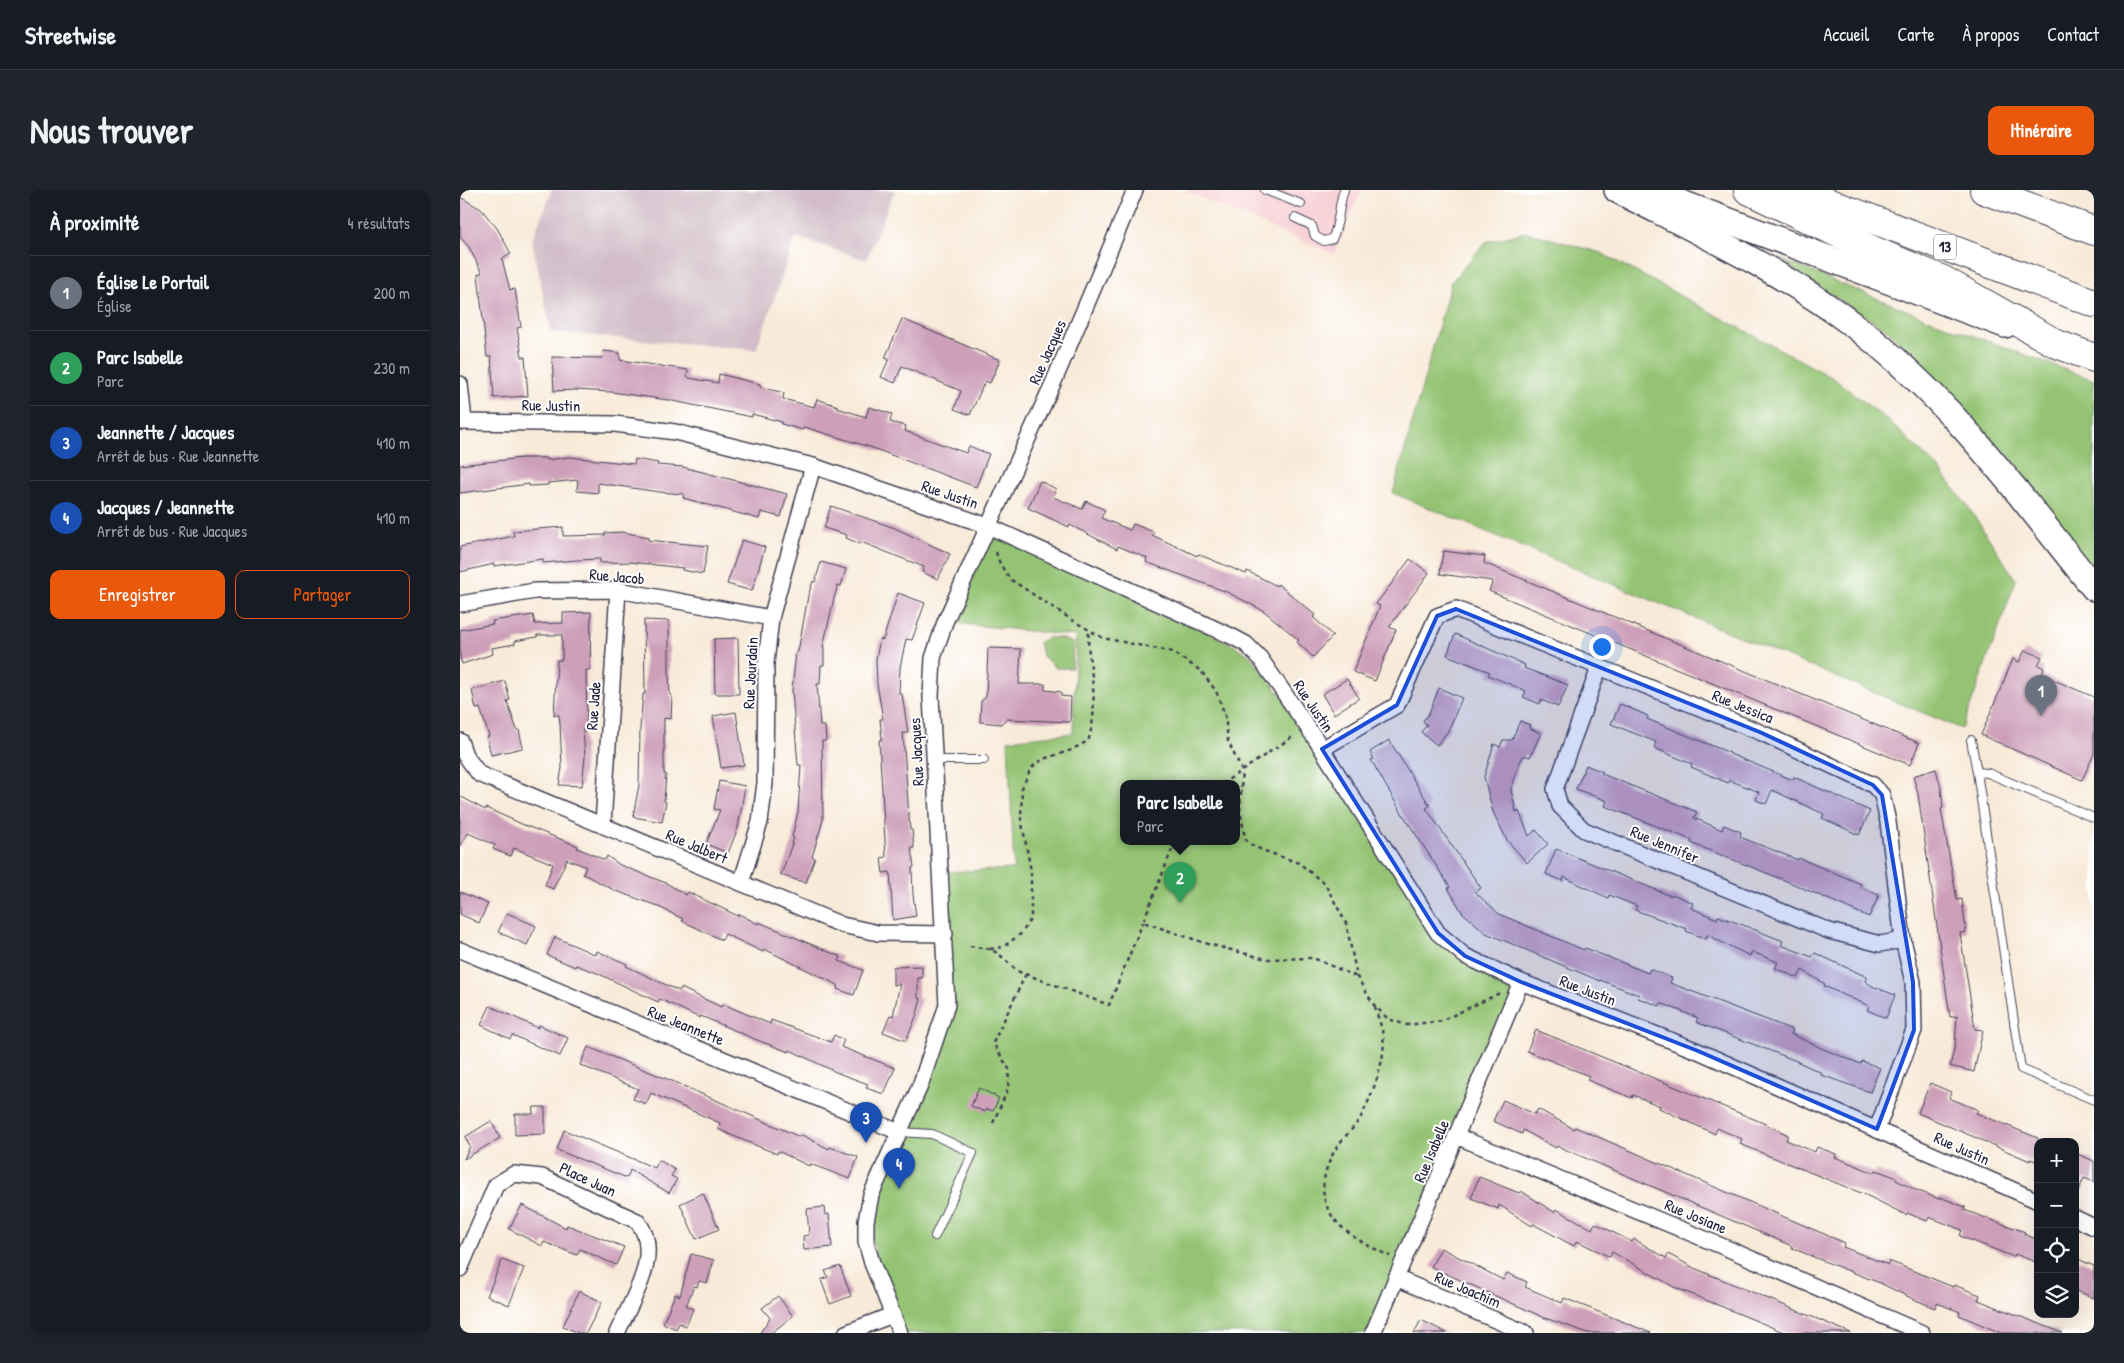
<!DOCTYPE html>
<html lang="fr">
<head>
<meta charset="utf-8">
<style>
	:root { --surface:#171b24; --page:#20242c; --text:#f1f3f6; --muted:#9ea1a6; --line:#363941; --accent:#ea580c }
	body { margin:0; font-family:"Patrick Hand",sans-serif; background:var(--page); color:var(--text) }
	.controls { position:absolute; right:15px; bottom:15px; display:grid; overflow:hidden; border-radius:10px; box-shadow:0 5px 20px #0002 }
	.controls button { width:45px; height:45px; display:grid; place-items:center; padding:0; border:0; border-bottom:1px solid var(--line); background:var(--surface); color:var(--text); font:25px sans-serif }
	.you { position:absolute; left:1141px; top:456px; width:18px; height:18px; margin:-12px; border:4px solid #fff; border-radius:50%; background:#1a73e8; box-shadow:0 0 0 8px #1a73e833 }
	.badge { display:grid; place-items:center; width:32px; height:32px; border-radius:50%; background:var(--accent); color:#fff; font-size:16px; font-weight:700 }
	.pin { position:absolute; translate:-50% -41px; filter:drop-shadow(0 1px 2px #0008) }
	.pin::after { content:''; position:absolute; top:26px; width:18px; height:15px; background:inherit; clip-path:polygon(0 0,100% 0,50% 100%) }
	.popup { position:absolute; left:660px; top:590px; width:120px; height:65px; box-sizing:border-box; display:grid; place-content:center; border-radius:10px; background:var(--surface); filter:drop-shadow(0 1px 4px #0005); font-size:16px; white-space:nowrap; color:var(--muted) }
	.popup b { font-size:19px; color:var(--text) }
	.popup::after { content:''; position:absolute; left:50%; top:100%; margin-left:-10px; border:10px solid transparent; border-top-color:var(--surface) }
	.list { margin:0; padding:0; list-style:none }
	h2 { display:flex; justify-content:space-between; align-items:center; height:65px; margin:0; padding:0 20px; font-size:21px }
	h2 small { font-size:16px; font-weight:400; color:var(--muted) }
	.list li { display:grid; grid-template-columns:32px 1fr auto; gap:15px; align-items:center; box-sizing:border-box; height:75px; padding:0 20px; border-top:1px solid var(--line) }
	.list b { display:block; font-size:19px; white-space:nowrap }
	.list p { margin:0; font-size:16px; white-space:nowrap; color:var(--muted) }
	.list em { font-size:16px; font-style:normal; color:var(--muted) }
	.actions { display:flex; gap:10px; padding:15px 20px }
	.actions a { flex:1; padding:11px 0; border:1px solid var(--accent); border-radius:10px; text-align:center; font-size:18px; color:var(--accent) }
	.actions .main { background:var(--accent); color:#fff }
	.icon { flex:none; width:28px; height:28px; fill:none; stroke:currentColor; stroke-width:2; stroke-linecap:round; stroke-linejoin:round }
	.map { position:relative; flex:none; width:1634px; height:1143px; overflow:hidden; border-radius:10px }
	header { display:flex; align-items:center; gap:30px; box-sizing:border-box; height:70px; padding:0 25px; background:var(--surface); border-bottom:1px solid var(--line) }
	header strong { font-size:24px }
	nav { display:flex; gap:28px; margin-inline-start:auto; font-size:18px }
	.intro { display:flex; align-items:center; justify-content:space-between; box-sizing:border-box; height:120px; padding:0 30px }
	h1 { margin:0; font-size:35px }
	.button { padding:12px 22px; border-radius:10px; background:var(--accent); color:#fff; font-size:18px; font-weight:700 }
	main { display:flex; gap:30px; padding:0 30px }
	aside { flex:1; background:var(--surface); border-radius:10px; box-shadow:0 5px 20px #0002 }
	.map>svg:first-child { display:block }
</style>
</head>
<body>
<header>
<strong>Streetwise</strong>
<nav><a>Accueil</a><a>Carte</a><a>À propos</a><a>Contact</a></nav>
</header>
<div class="intro"><h1>Nous trouver</h1><a class="button">Itinéraire</a></div>
<main>
<aside>
<h2>À proximité<small>4 résultats</small></h2>
<ul class="list">
<li><span class="badge" style="background:#6b7280">1</span><div><b>Église Le Portail</b><p>Église</p></div><em>200 m</em></li>
<li><span class="badge" style="background:#2e9e5b">2</span><div><b>Parc Isabelle</b><p>Parc</p></div><em>230 m</em></li>
<li><span class="badge" style="background:#1a4fb4">3</span><div><b>Jeannette / Jacques</b><p>Arrêt de bus · Rue Jeannette</p></div><em>410 m</em></li>
<li><span class="badge" style="background:#1a4fb4">4</span><div><b>Jacques / Jeannette</b><p>Arrêt de bus · Rue Jacques</p></div><em>410 m</em></li>
</ul>
<div class="actions"><a class="main">Enregistrer</a><a>Partager</a></div>
</aside>
<div class="map">
<svg width="1634" height="1143" viewBox="0 0 1634 1143">
	<rect width="100%" height="100%" fill="#fff"/>
	<filter id="ink" filterUnits="userSpaceOnUse"><feTurbulence type="fractalNoise" baseFrequency=".02" numOctaves="2"/><feDisplacementMap in="SourceGraphic" scale="10" xChannelSelector="R" yChannelSelector="G"/><feConvolveMatrix kernelMatrix="1 2 1 2 8 2 1 2 1" color-interpolation-filters="sRGB"/></filter>
	<filter id="wash" filterUnits="userSpaceOnUse"><feTurbulence type="fractalNoise" baseFrequency=".0096" numOctaves="4" result="noise"/><feDisplacementMap in="SourceGraphic" scale="20" xChannelSelector="R" yChannelSelector="G"/><feGaussianBlur stdDeviation="1.12" result="paint"/><feColorMatrix in="noise" values="0 0 0 0 0 0 0 0 0 0 0 0 0 0 0 0 0 1.4 0 .05"/><feComposite in="paint" operator="in"/></filter>
	<g filter="url(#wash)">
		<rect width="100%" height="100%" fill="#f8ead8"/>
		<polygon fill="#f7cfd4" points="722,0 902,0 874,64"/>
		<polygon fill="#d2bdc8" points="92,0 435,0 406,70 336,47 296,160 91,142 72,50"/>
		<g fill="#94c473" stroke="#5b7357" fill-rule="evenodd">
			<polygon points="1066,42 1141,63 1373,188 1430,232 1481,281 1509,318 1556,390 1502,539 933,303 991,92 1026,52"/>
			<polygon points="1320,69 1473,131 1634,190 1634,380 1505,220 1430,142 1342,86"/>
			<path d="M525,335l241,116 23,14 58,72 131,206 83,49 -148,351h-473l-34,-112 81,-216 -6,-133 73,-3 -6,-129 65,-7 3,-97 -131,-14zM664,594h112v58h-112z"/>
			<polygon points="588,448 600,448 613,453 612,478 596,478 582,465 579,452"/>
		</g>
		<g id="blocks">
			<g fill="#cd9fb9">
				<polygon points="0,7 21,19 37,38 51,64 42,69 50,100 55,99 61,137 57,138 62,167 65,167 68,206 34,208 31,166 27,167 18,84 22,83 9,57 0,47"/>
				<polygon points="442,129 540,170 530,193 525,191 510,225 494,219 501,201 442,176 435,193 421,187 429,169 425,168"/>
				<polygon points="143,161 160,163 160,170 228,180 227,186 229,188 258,193 259,184 300,194 300,197 324,203 323,209 354,217 357,209 378,216 377,218 406,227 409,217 432,224 430,232 446,236 445,241 506,263 509,256 529,264 516,297 410,257 344,237 343,240 321,234 322,232 292,224 292,227 208,210 151,202 115,200 94,201 92,167 142,168"/>
				<polygon points="109,267 174,274 175,269 198,273 197,275 223,277 327,304 321,327 301,322 299,329 223,308 224,304 199,302 138,293 138,303 117,301 118,290 88,293 88,295 69,296 69,294 0,303 0,275 62,268 87,268 87,270"/>
				<polygon points="580,291 596,299 593,307 622,319 626,311 645,320 641,328 670,340 673,334 694,342 692,345 737,366 738,364 786,384 787,381 817,396 818,394 855,425 853,427 873,446 853,467 837,452 839,450 804,421 767,402 686,372 687,368 658,356 657,359 610,335 609,337 568,318"/>
				<polygon points="371,316 435,338 490,364 478,389 462,382 464,377 401,352 400,354 386,348 387,345 364,338"/>
				<polygon points="103,337 103,346 145,345 145,343 161,342 189,347 188,350 248,356 243,384 222,380 223,378 170,372 140,373 140,369 117,370 83,373 83,369 34,376 34,374 0,382 0,357 54,346 53,341"/>
				<polygon points="282,350 305,357 292,401 267,394"/>
				<polygon points="983,361 1025,366 1024,373 1459,553 1450,575 1029,401 1033,391 980,384"/>
				<polygon points="950,369 969,383 929,437 936,440 915,491 893,482 920,416 916,414"/>
				<polygon points="361,372 386,379 381,396 378,395 374,408 363,457 364,457 364,475 361,475 360,494 357,494 360,536 365,536 366,551 362,551 363,630 352,667 355,668 346,693 321,685 334,648 332,647 338,622 341,575 338,575 332,501 336,462 338,462 348,406 353,391 355,392"/>
				<polygon points="438,403 465,413 452,450 446,449 440,478 439,504 442,504 448,543 443,543 450,640 452,640 454,658 451,658 454,677 452,678 453,705 456,726 433,730 430,682 423,683 421,668 426,667 419,550 422,550 420,529 423,529 417,494 416,469 420,449 423,450"/>
				<polygon points="131,422 130,480 126,480 127,539 123,539 125,567 122,596 99,595 102,578 100,533 99,525 94,525 97,470 102,470 102,445 77,445 77,447 55,451 55,454 32,458 33,464 2,474 0,467 0,440 33,434 32,431 73,425 75,434 103,433 103,423"/>
				<polygon points="184,430 209,431 209,484 210,505 212,506 211,529 204,528 204,584 206,584 204,611 206,612 202,632 173,627 179,595 180,538 183,504 185,504"/>
				<polygon points="995,444 1065,475 1064,478 1108,495 1098,517 1081,510 1080,514 1063,507 1066,501 1028,485 1030,482 987,465"/>
				<polygon points="278,448 279,504 255,504 254,449"/>
				<polygon points="528,458 561,459 559,494 585,494 585,500 601,502 601,506 611,507 610,532 546,529 541,534 520,532 521,511 526,507"/>
				<polygon points="1565,460 1582,467 1578,475 1584,478 1582,485 1634,507 1634,564 1622,590 1521,545 1553,469 1559,472"/>
				<polygon points="887,489 899,508 874,524 862,504"/>
				<polygon points="45,491 50,510 47,511 57,540 59,540 63,558 31,565 27,547 29,546 20,518 16,519 12,500"/>
				<polygon points="979,498 1002,508 988,541 977,555 961,542 967,535 963,531 969,523"/>
				<polygon points="1160,514 1188,526 1187,529 1270,563 1270,564 1333,590 1334,587 1410,621 1399,645 1362,628 1364,624 1312,600 1306,614 1296,610 1299,602 1269,590 1268,593 1231,577 1232,574 1194,558 1196,552 1151,534"/>
				<polygon points="276,522 284,575 261,578 253,526"/>
				<polygon points="1060,531 1070,535 1069,538 1081,543 1070,567 1064,565 1059,574 1051,600 1056,622 1059,621 1069,646 1076,640 1088,654 1067,673 1047,650 1033,622 1024,587 1034,554 1040,557 1043,550 1052,550"/>
				<polygon points="929,550 970,616 966,618 1021,698 1015,702 1039,724 1124,760 1125,758 1188,783 1190,779 1212,788 1210,793 1333,840 1331,844 1363,859 1401,874 1402,871 1420,878 1410,902 1361,885 1362,883 1334,870 1236,832 1238,828 1201,813 1200,816 1178,808 1179,805 1140,790 1140,791 1026,743 1002,722 988,698 990,697 940,620 911,570 914,569 910,562"/>
				<polygon points="1126,575 1143,582 1142,584 1237,622 1234,628 1262,640 1264,635 1281,642 1280,647 1338,670 1339,668 1401,694 1400,697 1419,705 1409,727 1329,692 1231,653 1232,650 1145,616 1147,611 1116,599"/>
				<polygon points="1476,579 1481,598 1483,618 1481,619 1497,710 1502,709 1506,742 1500,743 1515,839 1523,840 1514,882 1490,876 1495,855 1497,826 1490,827 1458,604 1453,586"/>
				<polygon points="259,591 285,596 278,638 268,663 246,654 260,620 254,619"/>
				<polygon points="0,606 25,620 26,618 64,635 118,656 117,658 145,670 147,666 160,675 206,693 226,705 228,702 278,726 279,724 298,734 299,732 381,767 379,771 403,780 394,805 377,799 378,795 304,759 303,762 265,744 262,750 222,731 223,729 195,715 156,701 123,684 126,677 107,669 93,699 85,695 93,674 54,658 50,666 33,659 35,655 8,643 0,656"/>
				<polygon points="1096,659 1211,706 1212,704 1233,713 1231,718 1257,729 1258,726 1283,735 1323,751 1321,755 1352,767 1355,763 1407,787 1405,791 1412,796 1435,805 1426,828 1407,820 1409,816 1364,796 1365,794 1342,780 1338,788 1315,778 1318,772 1292,762 1290,766 1247,745 1246,749 1226,741 1227,739 1175,720 1177,716 1149,705 1148,708 1104,687 1103,691 1086,684"/>
				<polygon points="0,702 28,714 19,733 0,724"/>
				<polygon points="47,723 76,736 67,755 38,742"/>
				<polygon points="95,747 136,765 137,761 167,774 166,776 219,801 221,798 261,817 263,814 310,834 311,830 371,852 374,845 384,850 381,857 435,878 424,904 406,898 408,894 378,883 330,860 329,862 297,850 241,826 240,828 200,809 198,812 137,783 116,775 115,777 87,765"/>
				<polygon points="462,776 462,788 458,788 458,808 461,809 457,824 446,851 423,842 430,825 433,826 440,794 433,795 433,777"/>
				<polygon points="30,816 78,838 79,835 108,848 100,866 52,845 50,849 21,835"/>
				<polygon points="1076,840 1301,932 1328,945 1326,950 1355,962 1357,957 1376,964 1375,967 1414,983 1416,980 1437,988 1436,990 1456,1000 1479,1009 1480,1007 1505,1017 1504,1020 1565,1042 1564,1044 1578,1050 1578,1073 1555,1064 1554,1067 1500,1046 1502,1040 1469,1027 1467,1031 1447,1023 1446,1025 1406,1005 1280,954 1282,949 1257,938 1255,944 1199,918 1200,916 1173,905 1172,908 1127,890 1129,886 1067,861"/>
				<polygon points="128,857 212,891 340,947 342,945 369,959 370,957 398,967 390,989 350,974 349,976 318,961 317,964 271,945 258,939 260,933 191,903 186,914 173,909 178,899 120,875"/>
				<polygon points="1470,893 1491,902 1489,908 1518,920 1516,923 1578,948 1578,972 1570,969 1570,971 1458,923"/>
				<polygon points="519,898 539,908 533,921 527,919 525,922 511,916"/>
				<polygon points="1043,910 1075,924 1078,919 1114,939 1115,937 1385,1053 1383,1057 1428,1075 1429,1071 1493,1097 1494,1095 1520,1105 1518,1110 1603,1143 1541,1143 1499,1125 1500,1122 1477,1113 1475,1118 1451,1108 1420,1093 1361,1070 1332,1058 1332,1056 1097,956 1096,958 1063,940 1062,944 1033,931"/>
				<polygon points="74,917 85,917 85,944 55,945 55,924 73,924"/>
				<polygon points="31,931 40,948 4,969 10,956 5,947"/>
				<polygon points="104,940 195,978 199,970 215,980 211,986 217,989 209,1003 170,980 167,988 97,960"/>
				<polygon points="1615,963 1634,971 1634,992 1624,988 1615,1009"/>
				<polygon points="1019,987 1059,1003 1061,1001 1094,1022 1096,1019 1132,1039 1135,1033 1172,1052 1174,1049 1206,1068 1208,1064 1234,1078 1391,1143 1326,1143 1214,1097 1152,1062 1150,1067 1117,1051 1114,1056 1073,1034 1072,1036 1039,1015 1038,1019 1011,1008"/>
				<polygon points="243,1003 259,1039 236,1049 220,1014"/>
				<polygon points="62,1015 106,1038 107,1035 164,1057 156,1075 120,1059 117,1065 84,1052 82,1056 49,1039"/>
				<polygon points="364,1017 365,1025 369,1024 372,1057 344,1060 343,1046 349,1045 347,1019"/>
				<polygon points="981,1058 1043,1090 1047,1083 1067,1092 1065,1097 1102,1113 1104,1108 1191,1143 1128,1143 1085,1128 971,1077"/>
				<polygon points="231,1064 254,1070 247,1093 239,1091 237,1097 234,1096 226,1116 233,1119 226,1136 219,1133 216,1139 203,1133 215,1104 220,1106"/>
				<polygon points="1615,1068 1634,1076 1634,1108 1615,1100"/>
				<polygon points="42,1070 64,1078 49,1115 27,1106"/>
				<polygon points="380,1076 391,1106 370,1114 361,1090 368,1087 365,1081"/>
				<polygon points="119,1101 142,1112 126,1143 118,1143 103,1136"/>
				<polygon points="318,1106 333,1126 311,1143 300,1143 310,1128 302,1118"/>
				<polygon points="961,1130 987,1143 954,1143"/>
			</g>
		</g>
	</g>
	<g filter="url(#ink)">
		<use href="#blocks" fill-opacity="0" stroke="#424053" stroke-width="1"/>
		<g fill="none" stroke-linecap="round" stroke-linejoin="round">
			<g stroke="#424053" stroke-width="10">
				<g id="service">
					<polyline points="805,0 841,14"/>
					<path d="M835,28l17,8 3,10 9,5 8,-2c8,-15 6,-33 12,-49"/>
					<polyline points="1511,550 1517,582"/>
					<polyline points="474,570 524,570"/>
					<polyline points="1634,628 1528,583 1517,582 1561,879 1634,910"/>
					<polyline points="439,942 472,944 513,963 475,1046"/>
				</g>
			</g>
			<g stroke="#424053" stroke-width="18">
				<g id="minor">
					<polyline points="0,194 4,231"/>
					<polyline points="0,232 155,234 215,242 353,276 528,336 771,446 786,454 800,468 855,548 978,743 1005,766 1061,792 1238,861 1578,1011"/>
					<polyline points="0,414 75,401 158,400 311,428"/>
					<polyline points="1139,478 1095,599 1100,616 1124,640 1369,741 1420,754 1443,750"/>
					<polyline points="0,551 5,565 19,584 382,735 418,743 485,744"/>
					<polyline points="862,559 937,515 977,426 996,419 1302,543 1413,595 1422,605 1428,632 1443,750 1453,792 1454,840 1417,939"/>
					<polyline points="143,634 158,400"/>
					<polyline points="281,693 300,632 305,593 306,473 311,428 353,276"/>
					<polyline points="0,760 439,942"/>
					<polyline points="996,946 1264,1057 1462,1143"/>
					<polyline points="1615,1028 1634,1037"/>
					<path d="M0,1079l36,-84 18,-11 28,3 95,44c27,32 -6,80 -20,112"/>
					<polyline points="936,1088 1066,1143"/>
					<polyline points="386,1143 432,1125"/>
					<polyline points="440,1143 412,1073 406,1052 406,1031 411,1005 460,896 487,815 471,506 473,468 485,432 594,191 675,0"/>
					<polyline points="913,1143 1061,792"/>
				</g>
			</g>
			<g stroke="#424053" stroke-width="28">
				<g id="primary">
					<path d="M1157,0c81,42 166,81 239,137 95,72 164,169 238,261"/>
					<polyline points="1187,0 1545,135"/>
				</g>
			</g>
			<g stroke="#424053" stroke-width="30">
				<g id="motorway">
					<polyline points="1288,0 1417,62 1483,90 1597,154 1634,168"/>
					<polyline points="1335,0 1634,113"/>
					<polyline points="1524,0 1634,41"/>
				</g>
			</g>
			<g stroke="#424053" stroke-width="2.5" stroke-dasharray="4 4" stroke-linecap="butt">
				<polyline points="536,362 540,374 550,389 612,430 643,448 713,462 741,481 756,501 765,525 768,551 782,581 780,620 785,648 788,653 802,660 839,673 865,694 886,733 897,787 914,815 928,829 947,835 981,831 1040,803"/>
				<polyline points="762,594 835,545"/>
				<polyline points="715,652 683,732 748,754 806,769 853,768 897,787"/>
				<polyline points="510,756 530,759 539,764 557,781 649,815 683,732"/>
				<path d="M530,759l13,-2 19,-14 9,-15v-47l-10,-53 1,-30 9,-20 12,-9 26,-8 19,-10c8,-22 6,-49 3,-73 -2,-14 -4,-24 -2,-38"/>
				<path d="M915,817c2,9 7,19 8,29 4,23 -12,61 -22,81 -7,12 -19,21 -26,33 -32,57 7,85 55,106"/>
				<polyline points="533,933 548,899 549,879 533,853 566,784"/>
			</g>
			<use href="#service" stroke="#fff" stroke-width="8"/>
			<use href="#minor" stroke="#fff" stroke-width="15"/>
			<use href="#primary" stroke="#fff" stroke-width="25"/>
			<use href="#motorway" stroke="#fff" stroke-width="28"/>
		</g>
	</g>
	<path fill="#1d4ed8" fill-opacity="0.2" stroke="#1d4ed8" stroke-width="4" stroke-linejoin="round" d="M996,419l306,124 111,52 9,10 31,187 1,48 -37,99 -179,-78 -177,-69 -56,-26 -27,-23 -116,-184 75,-44 40,-89z"/>
	<g text-anchor="middle" stroke-width="4" stroke-linejoin="round" paint-order="stroke">
		<rect fill="#fff" stroke="#646476" stroke-width="1" x="1474" y="44.5" width="22" height="25" rx="4"/>
		<g font-size="15" font-weight="bold" fill="#22223b">
			<text x="1485" y="62">13</text>
		</g>
		<g font-size="16" fill="#22223b" stroke="#fff">
			<text transform="translate(587 162) rotate(-66)" y="6">Rue Jacques</text>
			<text transform="translate(91 215) rotate(1)" y="6">Rue Justin</text>
			<text transform="translate(490 304) rotate(19)" y="6">Rue Justin</text>
			<text transform="translate(157 386) rotate(5)" y="6">Rue Jacob</text>
			<text transform="translate(290 483) rotate(-87)" y="6">Rue Jourdain</text>
			<text transform="translate(133 516) rotate(-86)" y="6">Rue Jade</text>
			<text transform="translate(854 516) rotate(56)" y="6">Rue Justin</text>
			<text transform="translate(1283 516) rotate(22)" y="6">Rue Jessica</text>
			<text transform="translate(456 562) rotate(-93)" y="6">Rue Jacques</text>
			<text transform="translate(1205 654) rotate(23)" y="6">Rue Jennifer</text>
			<text transform="translate(237 656) rotate(23)" y="6">Rue Jalbert</text>
			<text transform="translate(1128 800) rotate(21)" y="6">Rue Justin</text>
			<text transform="translate(226 835) rotate(22)" y="6">Rue Jeannette</text>
			<text transform="translate(1502 958) rotate(24)" y="6">Rue Justin</text>
			<text transform="translate(971 961) rotate(-67)" y="6">Rue Isabelle</text>
			<text transform="translate(128 989) rotate(25)" y="6">Place Juan</text>
			<text transform="translate(1236 1026) rotate(23)" y="6">Rue Josiane</text>
			<text transform="translate(1008 1099) rotate(23)" y="6">Rue Joachim</text>
		</g>
	</g>
</svg>
<div class="controls">
<button>+</button>
<button>−</button>
<button><svg class="icon" aria-label="locate" viewBox="0 0 24 24"><circle cx="12" cy="12" r="6"/><path d="M12 2v4M12 18v4M2 12h4M18 12h4"/></svg></button>
<button><svg class="icon" aria-label="layers" viewBox="0 0 24 24"><path d="M12 4l9 5-9 5-9-5zM3 14l9 5 9-5"/></svg></button>
</div>
<div class="you"></div>
<div class="pin badge" style="left:1581px;top:526px;background:#6b7280">1</div>
<div class="pin badge" style="left:720px;top:713px;background:#2e9e5b">2</div>
<div class="popup"><b>Parc Isabelle</b>Parc</div>
<div class="pin badge" style="left:406px;top:953px;background:#1a4fb4">3</div>
<div class="pin badge" style="left:439px;top:999px;background:#1a4fb4">4</div>
</div>
</main>
</body>
</html>
